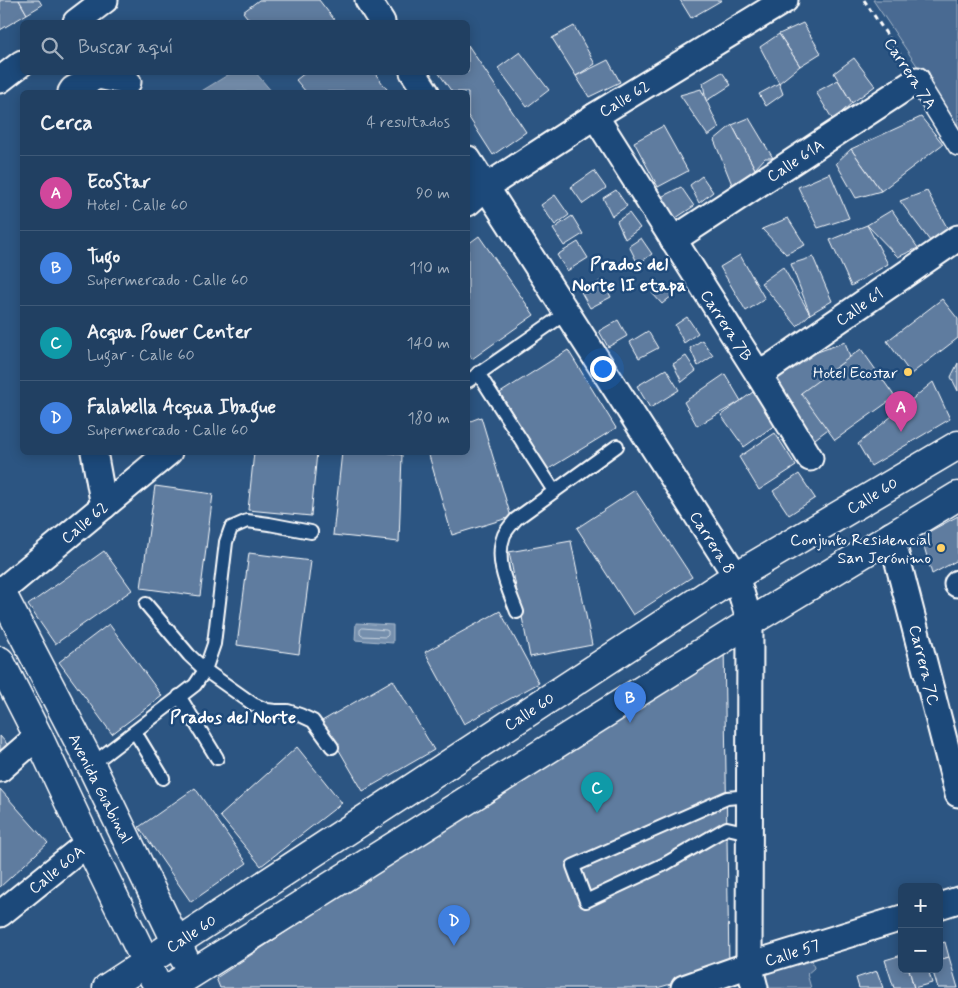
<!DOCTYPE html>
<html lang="es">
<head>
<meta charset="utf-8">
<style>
	:root { --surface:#214062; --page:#294768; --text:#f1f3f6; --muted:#a2afbe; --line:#3e5977; --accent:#ffd166 }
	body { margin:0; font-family:Mynerve,sans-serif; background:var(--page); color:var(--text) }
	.controls { position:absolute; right:15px; bottom:15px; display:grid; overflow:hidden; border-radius:8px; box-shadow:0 2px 12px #0003 }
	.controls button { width:45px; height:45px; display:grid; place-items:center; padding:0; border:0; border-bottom:1px solid var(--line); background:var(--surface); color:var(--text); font:25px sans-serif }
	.you { position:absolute; left:602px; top:368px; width:18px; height:18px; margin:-12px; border:4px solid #fff; border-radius:50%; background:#1a73e8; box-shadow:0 0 0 8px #1a73e833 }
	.badge { display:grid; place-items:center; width:32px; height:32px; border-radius:50%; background:var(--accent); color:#fff; font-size:16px; font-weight:700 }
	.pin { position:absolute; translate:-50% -41px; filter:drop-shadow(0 1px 2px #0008) }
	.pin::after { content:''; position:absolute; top:26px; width:18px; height:15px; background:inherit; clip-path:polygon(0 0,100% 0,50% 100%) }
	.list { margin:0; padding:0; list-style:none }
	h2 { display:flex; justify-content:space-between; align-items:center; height:65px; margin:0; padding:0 20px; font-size:21px }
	h2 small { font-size:16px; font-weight:400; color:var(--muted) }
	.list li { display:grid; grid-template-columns:32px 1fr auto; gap:15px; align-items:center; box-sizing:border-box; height:75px; padding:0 20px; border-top:1px solid var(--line) }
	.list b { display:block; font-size:19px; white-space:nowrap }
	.list p { margin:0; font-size:16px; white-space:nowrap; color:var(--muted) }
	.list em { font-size:16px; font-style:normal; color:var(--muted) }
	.icon { flex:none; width:28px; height:28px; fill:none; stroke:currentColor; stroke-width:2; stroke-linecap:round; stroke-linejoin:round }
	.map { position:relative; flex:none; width:958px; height:988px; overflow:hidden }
	.search { position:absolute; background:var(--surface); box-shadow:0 2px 12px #0003; left:20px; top:20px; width:450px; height:55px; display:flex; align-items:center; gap:12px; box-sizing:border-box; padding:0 18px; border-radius:8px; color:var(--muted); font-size:19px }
	.panel { position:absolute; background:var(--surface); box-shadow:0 2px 12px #0003; left:20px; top:90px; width:450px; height:365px; border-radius:8px }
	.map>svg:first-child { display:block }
</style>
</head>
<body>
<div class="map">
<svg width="958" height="988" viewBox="0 0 958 988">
	<rect width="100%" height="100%" fill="#2c5582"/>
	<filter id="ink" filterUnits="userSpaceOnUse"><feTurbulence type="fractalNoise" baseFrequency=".02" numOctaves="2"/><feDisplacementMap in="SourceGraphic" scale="10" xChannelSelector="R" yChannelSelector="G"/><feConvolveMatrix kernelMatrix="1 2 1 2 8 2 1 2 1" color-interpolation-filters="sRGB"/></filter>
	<g filter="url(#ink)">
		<g fill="#486b92" stroke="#a4b5c8">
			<polygon points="873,0 958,0 958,131 926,79"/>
			<polygon points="811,955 814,968 807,974 811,988 763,988 758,972"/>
		</g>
		<g fill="#748fad" stroke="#acbcce">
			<polygon points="231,73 256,73 272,92 200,92"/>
			<polygon points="356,623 393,625 393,643 355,640"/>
		</g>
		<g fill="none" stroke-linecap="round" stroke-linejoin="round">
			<polygon stroke="#c7d2de" stroke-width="1" points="363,628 386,630 388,631 388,635 386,637 362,636 360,634 360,630"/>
		</g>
		<g fill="#5e7c9f" stroke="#fff">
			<polygon points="0,0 19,0 27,14 0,30"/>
			<polygon points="19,0 39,0 42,5 27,14"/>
			<polygon points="259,0 319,0 336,22 251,22 243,12"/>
			<polygon points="680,0 722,0 691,18"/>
			<polygon points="803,23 821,53 800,66 779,34"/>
			<polygon points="574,26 595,64 576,76 552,38"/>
			<polygon points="779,34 800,66 779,83 760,47"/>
			<polygon points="468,45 526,132 493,155 468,116 468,92 452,92 438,72 468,72"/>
			<polygon points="520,52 549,90 527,107 498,68"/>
			<polygon points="854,58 875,86 852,103 834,73"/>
			<polygon points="608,60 620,82 589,97 576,76"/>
			<polygon points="306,72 374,72 389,92 306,92 296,80"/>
			<polygon points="722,72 731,85 706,101 703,83"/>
			<polygon points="838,80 852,103 833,120 816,92"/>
			<polygon points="779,83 783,94 766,106 759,94"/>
			<polygon points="701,89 719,128 708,136 680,95"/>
			<polygon points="921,117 943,144 881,191 851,149"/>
			<polygon points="749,118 773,158 765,158 755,169 732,125"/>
			<polygon points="732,125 755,169 733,187 714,140"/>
			<polygon points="663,126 688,171 658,187 634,142"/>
			<polygon points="851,149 881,191 856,198 836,163"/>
			<polygon points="594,171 606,188 583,204 571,187"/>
			<polygon points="830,173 849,218 818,228 798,187"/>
			<polygon points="702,176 713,192 699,203 690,185"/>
			<polygon points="681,187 694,206 673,220 655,200"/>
			<polygon points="616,190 627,206 612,216 603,198"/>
			<polygon points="927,191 949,231 930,241 900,201"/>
			<polygon points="555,195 569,215 555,225 541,205"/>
			<polygon points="892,210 918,248 898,257 867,225"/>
			<polygon points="629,213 640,228 625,239 617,221"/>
			<polygon points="572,216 583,234 564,246 553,229"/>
			<polygon points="788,218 805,245 786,254 762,229"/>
			<polygon points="867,225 888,264 851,286 830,240"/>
			<polygon points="479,236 534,315 472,359 468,352 468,244"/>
			<polygon points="641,238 652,254 638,264 629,246"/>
			<polygon points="578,242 588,258 567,271 557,255"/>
			<polygon points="740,255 765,299 746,311 720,267"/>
			<polygon points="813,257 832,301 810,314 791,264"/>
			<polygon points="783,267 810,314 797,326 761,283"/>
			<polygon points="602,280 611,297 590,308 581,292"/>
			<polygon points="666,284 673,295 662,304 652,293"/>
			<polygon points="942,299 958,319 958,338 911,374 887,341"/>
			<polygon points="687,317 698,333 684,343 675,325"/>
			<polygon points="618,320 627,336 608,347 599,331"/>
			<polygon points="648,331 658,348 639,358 630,342"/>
			<polygon points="702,340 713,356 698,366 690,348"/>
			<polygon points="845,342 864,402 807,445 768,370"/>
			<polygon points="861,349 895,397 835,440 801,393"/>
			<polygon points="568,350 616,428 547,470 500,393"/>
			<polygon points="686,356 696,371 682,382 673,364"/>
			<polygon points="958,363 958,391 951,377"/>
			<polygon points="666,369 679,390 650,408 637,386"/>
			<polygon points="725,374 741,401 697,426 684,402"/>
			<polygon points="933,382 950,419 871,466 858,444"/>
			<polygon points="753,392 775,425 744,447 721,415"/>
			<polygon points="481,417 511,517 452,535 428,452 468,452 468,422"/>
			<polygon points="775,433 796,466 759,490 739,457"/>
			<polygon points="254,452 317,452 311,516 248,510"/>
			<polygon points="342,452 385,452 402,455 399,542 333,535"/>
			<polygon points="799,474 815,498 789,515 773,491"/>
			<polygon points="155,486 213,494 200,596 141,588"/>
			<polygon points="635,490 692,577 633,615 577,528"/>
			<polygon points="958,516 958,560 932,574 921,536"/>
			<polygon points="571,541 592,645 530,657 509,552"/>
			<polygon points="104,551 132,590 55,644 28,605"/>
			<polygon points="249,553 311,561 299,654 237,645"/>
			<polygon points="500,611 539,683 464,724 425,652"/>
			<polygon points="109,624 162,696 112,734 59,662"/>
			<polygon points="724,643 729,967 657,988 220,988 216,978"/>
			<polygon points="393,680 434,750 363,791 322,721"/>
			<polygon points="0,736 8,745 0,752"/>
			<polygon points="297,747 342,803 261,866 220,816"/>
			<polygon points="195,788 247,863 191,902 139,827"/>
			<polygon points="0,789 48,843 0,887"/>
			<polygon points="945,942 949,957 939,960 939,944"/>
			<polygon points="902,955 902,969 909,969 914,988 894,988 885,960"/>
			<polygon points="949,957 958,988 938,988 932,969 939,969 939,960"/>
			<polygon points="909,969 928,969 932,983 914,988"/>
			<polygon points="877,971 883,988 859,988 856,978"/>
		</g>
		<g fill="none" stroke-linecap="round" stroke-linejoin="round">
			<g stroke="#fff" stroke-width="16">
				<g id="service">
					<polyline points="478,373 554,491"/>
					<polyline points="468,381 566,313"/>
					<polyline points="146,604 189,655 205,670 253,704 267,710 275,711 288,711 300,715 313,721 332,747"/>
					<path d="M517,612c-9,-24 -23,-51 -13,-77 3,-6 8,-11 12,-16l101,-73"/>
					<polyline points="179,696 217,758"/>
					<polyline points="135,732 163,778"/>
					<polyline points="91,765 195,685 205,670 214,644 226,542 231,528 247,521 269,524 311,532"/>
					<polyline points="749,833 727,828 665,864 586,901 573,866 727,798 750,796"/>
				</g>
			</g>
			<g stroke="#fff" stroke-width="22">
				<polyline id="pedestrian" points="917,80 958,146"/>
			</g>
			<g stroke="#fff" stroke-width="29">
				<g id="minor">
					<polyline points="368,0 382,22"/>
					<polyline points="76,22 105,0"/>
					<polyline points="413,72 426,92"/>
					<polyline points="0,80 22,63"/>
					<polyline points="71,92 73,89 98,76 128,82"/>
					<polyline points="595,116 759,375 810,458"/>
					<polyline points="468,159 736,576 750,622 749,965 755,988"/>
					<polyline points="468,203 486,187 595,116 785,0"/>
					<polyline points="673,240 917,80"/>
					<polyline points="759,375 958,238"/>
					<polyline points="94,452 104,506"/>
					<polyline points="891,535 958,794"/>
					<polyline points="957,584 958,583"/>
					<polyline points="0,592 169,452"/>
					<polyline points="0,769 38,736"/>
					<polyline points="939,906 958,900"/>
					<polyline points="0,914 88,843"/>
					<polyline points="684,988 749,965 902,918"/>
				</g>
			</g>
			<g stroke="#fff" stroke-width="31">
				<g id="secondary">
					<polyline points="0,590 91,765 184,958"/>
					<polyline points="0,661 38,736 88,843 154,979"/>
					<polyline points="107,988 736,576 958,445"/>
					<polyline points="169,988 750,622 958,496"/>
				</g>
			</g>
			<polyline stroke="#fff" stroke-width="3" stroke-dasharray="5 4" stroke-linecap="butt" points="864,0 904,61"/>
			<use href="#service" stroke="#1f4a7a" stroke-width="12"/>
			<use href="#pedestrian" stroke="#1f4a7a" stroke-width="19"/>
			<use href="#minor" stroke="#1f4a7a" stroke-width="25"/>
			<use href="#secondary" stroke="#1f4a7a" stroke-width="28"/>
		</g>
	</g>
	<g fill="#ffd166" stroke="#1f4a7a" stroke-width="2">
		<circle cx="908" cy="372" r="5"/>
		<circle cx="941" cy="548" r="5"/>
	</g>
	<g text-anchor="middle" stroke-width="5" stroke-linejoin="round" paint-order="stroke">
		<g font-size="16" fill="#fff" stroke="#1f4a7a">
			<text transform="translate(911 73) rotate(57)" y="6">Carrera 7A</text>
			<text transform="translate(624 98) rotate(-31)" y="6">Calle 62</text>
			<text transform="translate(795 160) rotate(-33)" y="6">Calle 61A</text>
			<text transform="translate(859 306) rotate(-35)" y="6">Calle 61</text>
			<text transform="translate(727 325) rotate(57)" y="6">Carrera 7B</text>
			<text transform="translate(872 495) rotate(-31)" y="6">Calle 60</text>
			<text transform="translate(84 522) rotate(-40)" y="6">Calle 62</text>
			<text transform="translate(713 542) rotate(58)" y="6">Carrera 8</text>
			<text transform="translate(925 665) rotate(76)" y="6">Carrera 7C</text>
			<text transform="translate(529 711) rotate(-33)" y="6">Calle 60</text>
			<text transform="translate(101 788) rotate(63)" y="6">Avenida Guabinal</text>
			<text transform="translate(56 869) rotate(-39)" y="6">Calle 60A</text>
			<text transform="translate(191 933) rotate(-33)" y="6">Calle 60</text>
			<text transform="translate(792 952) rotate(-17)" y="6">Calle 57</text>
		</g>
		<g font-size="16" fill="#fff" stroke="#1f4a7a" text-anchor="end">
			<text x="898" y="378">Hotel Ecostar</text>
			<text x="931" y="545">Conjunto Residencial<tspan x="931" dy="18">San Jerónimo</tspan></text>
		</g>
		<g font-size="18" font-weight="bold" fill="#fff" stroke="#1f4a7a">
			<text x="629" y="270">Prados del<tspan x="629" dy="21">Norte II etapa</tspan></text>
			<text x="233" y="723">Prados del Norte</text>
		</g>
	</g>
</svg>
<div class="controls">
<button>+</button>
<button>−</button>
</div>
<div class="you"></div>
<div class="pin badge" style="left:901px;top:432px;background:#d1479c">A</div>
<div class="pin badge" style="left:630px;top:723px;background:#3f7fe0">B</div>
<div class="pin badge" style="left:597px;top:813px;background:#0f9aa8">C</div>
<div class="pin badge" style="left:454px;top:946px;background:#3f7fe0">D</div>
<div class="search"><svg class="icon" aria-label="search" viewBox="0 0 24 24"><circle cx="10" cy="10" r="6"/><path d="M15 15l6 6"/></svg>Buscar aquí</div>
<section class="panel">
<h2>Cerca<small>4 resultados</small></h2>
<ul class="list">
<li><span class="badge" style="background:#d1479c">A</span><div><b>EcoStar</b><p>Hotel · Calle 60</p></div><em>90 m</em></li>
<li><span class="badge" style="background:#3f7fe0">B</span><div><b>Tugo</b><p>Supermercado · Calle 60</p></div><em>110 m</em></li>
<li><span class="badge" style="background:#0f9aa8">C</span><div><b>Acqua Power Center</b><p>Lugar · Calle 60</p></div><em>140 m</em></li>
<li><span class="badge" style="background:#3f7fe0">D</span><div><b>Falabella Acqua Ibague</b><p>Supermercado · Calle 60</p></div><em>180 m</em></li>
</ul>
</section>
</div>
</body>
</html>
